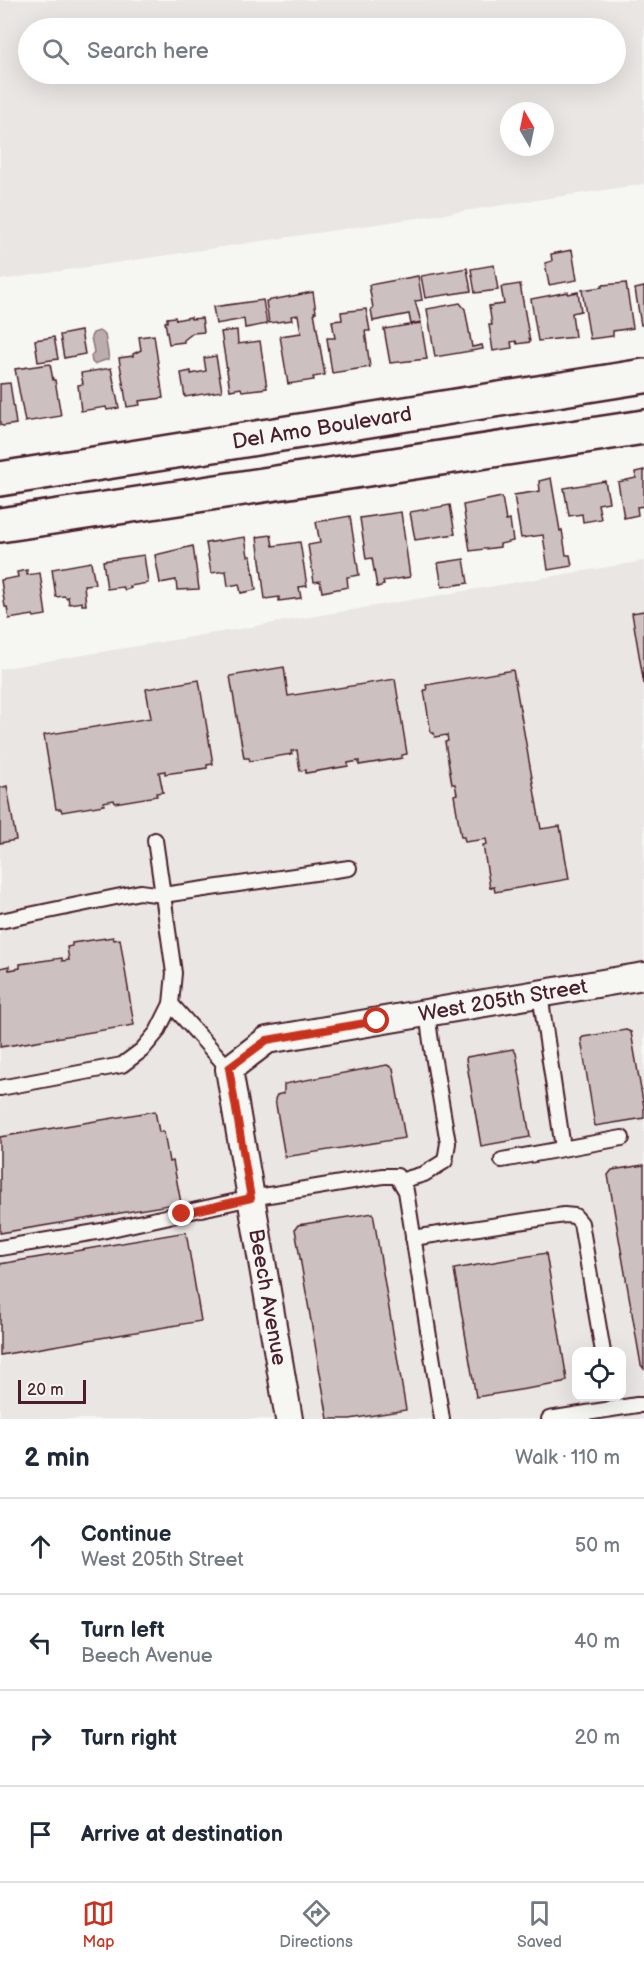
<!DOCTYPE html>
<html lang="en">
<head>
<meta charset="utf-8">
<style>
	:root { --surface:#fff; --page:#f2f2f3; --text:#1f2937; --muted:#747a83; --line:#e0e1e3; --accent:#c8321e }
	body { margin:0; font-family:"Balsamiq Sans",sans-serif; background:var(--page); color:var(--text) }
	.controls { position:absolute; right:18px; bottom:18px; display:grid; overflow:hidden; border-radius:12px; box-shadow:0 6px 24px #0002 }
	.controls button { width:54px; height:54px; display:grid; place-items:center; padding:0; border:0; border-bottom:2px solid var(--line); background:var(--surface); color:var(--text); font:30px sans-serif }
	.compass { position:absolute; left:500px; top:102px; width:54px; height:54px; border-radius:50%; background:var(--surface); box-shadow:0 6px 24px #0002; rotate:351deg }
	.scale { position:absolute; left:18px; bottom:15px; width:68px; box-sizing:border-box; padding-left:6px; border:3px solid #4a1f2b; border-top:0; font-size:16px; line-height:21px; white-space:nowrap; color:#4a1f2b; -webkit-text-stroke:4px #f6f6f2; paint-order:stroke }
	.stop { position:absolute; width:18px; height:18px; margin:-14px; border:4px solid #c8321e; border-radius:50%; background:#fff }
	.stop.end { background:#c8321e; border-color:#fff; box-shadow:0 2px 6px #0008 }
	.list { margin:0; padding:0; list-style:none }
	h2 { display:flex; justify-content:space-between; align-items:center; height:78px; margin:0; padding:0 24px; font-size:26px }
	h2 small { font-size:20px; font-weight:400; color:var(--muted) }
	.list li { display:grid; grid-template-columns:39px 1fr auto; gap:18px; align-items:center; box-sizing:border-box; height:96px; padding:0 24px; border-top:2px solid var(--line) }
	.list b { display:block; font-size:22px; white-space:nowrap }
	.list p { margin:0; font-size:20px; white-space:nowrap; color:var(--muted) }
	.list em { font-size:20px; font-style:normal; color:var(--muted) }
	.icon { flex:none; width:33px; height:33px; fill:none; stroke:currentColor; stroke-width:2; stroke-linecap:round; stroke-linejoin:round }
	.map { position:relative; flex:none; width:644px; height:1419px; overflow:hidden }
	.search { position:absolute; background:var(--surface); box-shadow:0 6px 24px #0002; left:18px; right:18px; top:18px; height:66px; display:flex; align-items:center; gap:15px; box-sizing:border-box; padding:0 21px; border-radius:33px; color:var(--muted); font-size:22px }
	.sheet { height:462px; background:var(--surface) }
	nav { display:flex; justify-content:space-around; align-items:center; box-sizing:border-box; height:84px; border-top:2px solid var(--line); background:var(--surface); font-size:16px; color:var(--muted) }
	nav a { display:grid; justify-items:center; gap:3px }
	nav .on { color:var(--accent) }
	.map>svg:first-child { display:block }
</style>
</head>
<body>
<div class="map">
<svg width="644" height="1419" viewBox="0 0 644 1419">
	<rect width="100%" height="100%" fill="#f6f6f2"/>
	<filter id="ink" filterUnits="userSpaceOnUse"><feTurbulence type="fractalNoise" baseFrequency=".0167" numOctaves="2"/><feDisplacementMap in="SourceGraphic" scale="12" xChannelSelector="R" yChannelSelector="G"/><feConvolveMatrix kernelMatrix="1 2 1 2 8 2 1 2 1" color-interpolation-filters="sRGB"/></filter>
	<g filter="url(#ink)">
		<g fill="#e9e6e3" fill-rule="evenodd">
			<path d="M0,0h644v184l-644,96zM28,28h588v46h-588zM509,111h36v36h-36z"/>
			<path d="M644,561v858h-644v-750zM576,1352h46v44h-46z"/>
		</g>
		<polygon fill="#bbadae" stroke="#8e747a" stroke-width="1.5" points="99,331 105,335 109,359 94,364 92,362 91,356 94,352 91,337 93,333"/>
		<g fill="#ccc1c0" stroke="#4a1f2b" stroke-width="1.5">
			<polygon points="572,250 577,280 549,285 545,263 552,261 551,254"/>
			<polygon points="494,265 498,290 475,293 471,269"/>
			<polygon points="467,268 471,291 425,298 421,276"/>
			<polygon points="418,276 422,300 415,301 421,322 411,324 409,314 373,321 371,309 373,308 369,285"/>
			<polygon points="626,283 633,328 613,331 613,336 590,339 582,290 602,287 602,285"/>
			<polygon points="520,284 530,342 517,344 516,341 511,342 512,348 493,351 489,325 492,325 489,306 504,304 501,287"/>
			<polygon points="644,287 644,324 641,325 635,289"/>
			<polygon points="313,292 316,312 314,312 325,375 313,377 314,380 288,384 280,336 301,333 298,315 291,316 292,320 269,323 266,301"/>
			<polygon points="568,292 568,294 578,292 581,311 572,313 575,337 538,341 531,299"/>
			<polygon points="263,300 267,324 245,328 244,319 216,324 213,307"/>
			<polygon points="460,303 465,309 472,347 482,345 483,349 435,357 427,309"/>
			<polygon points="366,309 370,331 365,331 370,367 332,373 327,338 335,338 332,321 342,320 341,312"/>
			<polygon points="175,317 176,320 191,317 191,319 202,318 204,332 193,333 184,340 184,342 169,344 165,322 167,322 167,318"/>
			<polygon points="421,323 427,359 390,363 384,329"/>
			<polygon points="237,330 238,344 260,341 267,388 242,391 241,388 230,390 221,332"/>
			<polygon points="81,331 85,354 64,358 60,335"/>
			<polygon points="154,335 163,398 139,401 140,405 127,407 119,358 133,356 133,354 141,350 139,337"/>
			<polygon points="54,337 58,359 38,362 35,340"/>
			<polygon points="216,356 222,391 185,397 181,373 191,371 191,374 206,371 204,358"/>
			<polygon points="50,364 53,380 55,380 61,416 25,422 15,369"/>
			<polygon points="111,368 119,408 107,410 106,407 81,411 78,385 83,384 81,373"/>
			<polygon points="10,383 16,424 3,426 0,425 0,384"/>
			<polygon points="644,470 644,506 637,507 638,515 624,518 618,482 636,478 635,472"/>
			<polygon points="551,478 560,531 562,530 566,555 570,555 572,566 548,570 543,535 521,538 514,495 540,491 539,481"/>
			<polygon points="605,481 609,502 598,504 601,519 583,522 582,514 569,516 564,488"/>
			<polygon points="502,497 506,521 510,520 513,541 500,544 500,547 470,551 463,505"/>
			<polygon points="450,505 455,534 415,540 410,512"/>
			<polygon points="401,512 410,577 383,581 384,585 377,587 372,558 366,559 360,518"/>
			<polygon points="350,516 359,575 347,577 348,587 322,592 320,581 314,582 308,545 320,543 316,522"/>
			<polygon points="271,535 273,546 300,542 307,586 299,587 301,598 279,601 279,597 265,599 257,537"/>
			<polygon points="245,537 248,556 251,556 256,590 241,593 239,584 228,586 226,571 211,573 206,543"/>
			<polygon points="193,546 199,589 177,590 176,580 160,583 155,555"/>
			<polygon points="144,555 148,583 130,586 131,588 125,590 123,587 107,589 103,561"/>
			<polygon points="464,559 468,583 442,587 438,563"/>
			<polygon points="91,562 95,584 84,585 86,605 82,605 82,602 69,604 68,597 66,598 65,596 56,597 52,569"/>
			<polygon points="27,570 27,575 40,573 46,615 34,617 33,615 9,619 7,607 5,607 1,580 18,577 17,572"/>
			<polygon points="644,611 644,684 632,613"/>
			<polygon points="284,667 288,696 395,679 407,754 402,755 402,758 359,765 359,761 348,763 348,766 306,773 306,770 300,771 297,750 291,751 292,754 250,761 249,758 244,758 230,676"/>
			<polygon points="513,670 541,829 560,826 569,879 495,892 494,887 490,888 483,845 487,844 486,839 465,842 464,837 461,837 454,795 457,794 455,784 452,784 445,742 448,741 447,735 435,737 434,733 431,733 424,690 427,690 426,685"/>
			<polygon points="199,680 213,764 207,765 207,768 165,774 165,771 159,772 163,792 156,793 157,796 115,803 114,800 103,802 104,805 62,812 61,809 56,809 44,735 151,718 146,689"/>
			<polygon points="7,786 16,840 0,843 0,788"/>
			<polygon points="113,937 114,940 120,939 134,1025 0,1047 0,968 9,966 9,970 20,968 20,964 62,958 62,961 69,960 67,947 72,946 72,943"/>
			<polygon points="626,1030 631,1032 644,1107 644,1118 595,1126 581,1039 583,1037"/>
			<polygon points="513,1049 516,1053 530,1137 481,1146 466,1059 467,1057"/>
			<polygon points="387,1065 393,1068 405,1138 285,1157 275,1099 277,1095 284,1093 284,1084"/>
			<polygon points="155,1111 159,1132 164,1132 169,1162 173,1161 181,1203 0,1233 0,1137"/>
			<polygon points="644,1165 644,1369 641,1365 608,1175 612,1170"/>
			<polygon points="373,1213 406,1410 350,1419 328,1419 295,1229 298,1225"/>
			<polygon points="186,1232 201,1321 0,1355 0,1264"/>
			<polygon points="546,1253 567,1380 563,1383 476,1397 454,1269"/>
		</g>
		<g fill="none" stroke-linecap="round" stroke-linejoin="round">
			<g stroke="#4a1f2b" stroke-width="18">
				<g id="service">
					<polyline points="155,840 163,895 349,868"/>
					<polyline points="0,921 140,892 163,895 174,973 171,1004 157,1032 142,1050 122,1065 0,1088"/>
					<polyline points="540,994 563,1148"/>
					<polyline points="171,1004 229,1069"/>
					<polyline points="502,1160 622,1138"/>
					<polyline points="400,1181 424,1174 445,1161 448,1143 432,1049 427,1013"/>
					<polyline points="413,1238 564,1215 575,1216 581,1223 603,1352"/>
					<polyline points="0,1248 102,1231 251,1198 383,1176 397,1176 406,1191 442,1419"/>
					<polyline points="549,1419 637,1405 644,1405"/>
				</g>
			</g>
			<g stroke="#4a1f2b" stroke-width="30">
				<g id="minor">
					<path id="s1" d="M289,1419l-60,-350 38,-29 377,-64"/>
				</g>
			</g>
			<g stroke="#4a1f2b" stroke-width="38">
				<g id="secondary">
					<path id="s2" d="M0,479l644,-103"/>
					<polyline points="0,525 644,427"/>
				</g>
			</g>
			<use href="#service" stroke="#f6f6f2" stroke-width="14"/>
			<use href="#minor" stroke="#f6f6f2" stroke-width="26"/>
			<use href="#secondary" stroke="#f6f6f2" stroke-width="33"/>
		</g>
	</g>
	<g fill="none" stroke-linecap="round" stroke-linejoin="round" filter="url(#ink)">
		<polyline stroke="#c8321e" stroke-width="8" points="182,1214 251,1198 229,1068 267,1040 377,1021"/>
	</g>
	<g text-anchor="middle" stroke-width="4.5" stroke-linejoin="round" paint-order="stroke">
		<g font-size="21" fill="#4a1f2b" stroke="#f6f6f2">
			<text dy="7" stroke="none"><textPath href="#s2" startOffset="326">Del Amo Boulevard</textPath></text>
			<text dy="7" stroke="none"><textPath href="#s1" startOffset="642">West 205th Street</textPath></text>
			<text transform="translate(268 1297) rotate(80)" y="7">Beech Avenue</text>
		</g>
	</g>
</svg>
<div class="controls">
<button><svg class="icon" aria-label="locate" viewBox="0 0 24 24"><circle cx="12" cy="12" r="6"/><path d="M12 2v4M12 18v4M2 12h4M18 12h4"/></svg></button>
</div>
<svg class="compass" viewBox="-18 -18 36 36"><path d="M0-13l5 13h-10z" fill="#e53935"/><path d="M0 13l5-13h-10z" fill="#747a83"/></svg>
<div class="scale">20 m</div>
<div class="stop" style="left:377px;top:1021px"></div>
<div class="stop end" style="left:182px;top:1214px"></div>
<div class="search"><svg class="icon" aria-label="search" viewBox="0 0 24 24"><circle cx="10" cy="10" r="6"/><path d="M15 15l6 6"/></svg>Search here</div>
</div>
<section class="sheet">
<h2>2 min<small>Walk · 110 m</small></h2>
<ul class="list">
<li><svg class="icon" aria-label="ahead" viewBox="0 0 24 24"><path d="M12 20V5M6 11l6-6 6 6"/></svg><div><b>Continue</b><p>West 205th Street</p></div><em>50 m</em></li>
<li><svg class="icon" aria-label="left" viewBox="0 0 24 24"><path d="M17 20v-9H6M10 6l-5 5 5 5"/></svg><div><b>Turn left</b><p>Beech Avenue</p></div><em>40 m</em></li>
<li><svg class="icon" aria-label="right" viewBox="0 0 24 24"><path d="M7 20v-9h11M14 6l5 5-5 5"/></svg><div><b>Turn right</b></div><em>20 m</em></li>
<li><svg class="icon" aria-label="arrive" viewBox="0 0 24 24"><path d="M6 21V4h12l-3 4 3 4H6"/></svg><div><b>Arrive at destination</b></div></li>
</ul>
</section>
<nav>
<a class="on"><svg class="icon" aria-label="map" viewBox="0 0 24 24"><path d="M3 6l6-2 6 2 6-2v14l-6 2-6-2-6 2zM9 4v14M15 6v14"/></svg>Map</a>
<a><svg class="icon" aria-label="directions" viewBox="0 0 24 24"><path d="M12 3l9 9-9 9-9-9zM9 14v-3h6M13 9l2 2-2 2"/></svg>Directions</a>
<a><svg class="icon" aria-label="saved" viewBox="0 0 24 24"><path d="M7 4h10v16l-5-4-5 4z"/></svg>Saved</a>
</nav>
</body>
</html>
